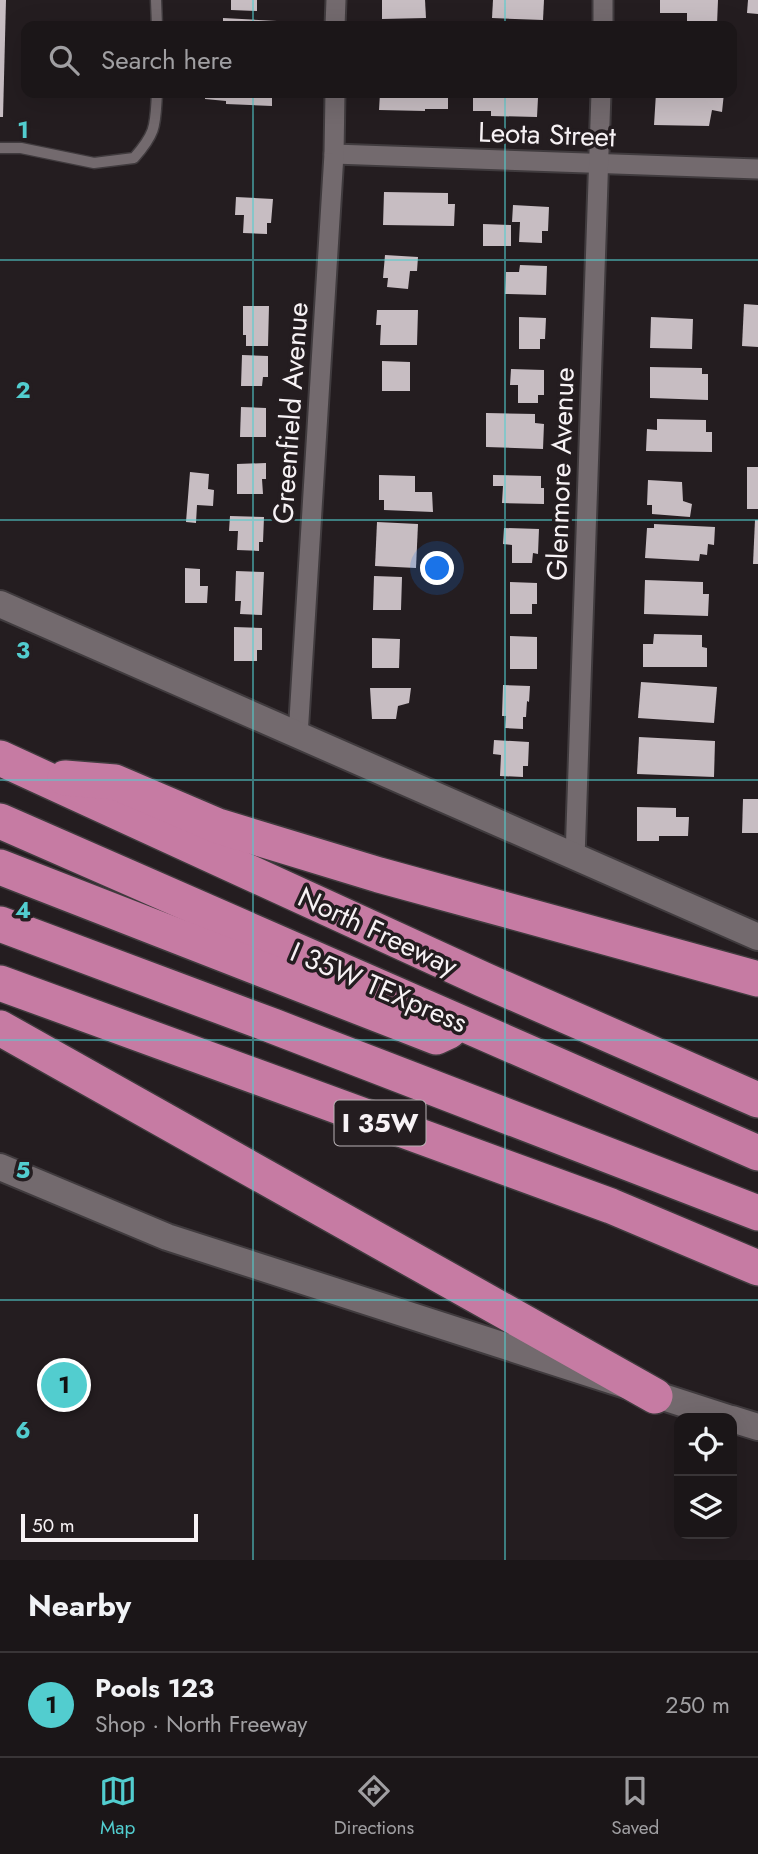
<!DOCTYPE html>
<html lang="en">
<head>
<meta charset="utf-8">
<style>
	:root { --surface:#1b1618; --page:#241f21; --text:#f1f3f6; --muted:#a09fa2; --line:#393537; --accent:#52cdcf }
	body { margin:0; font-family:Jost,sans-serif; background:var(--page); color:var(--text) }
	.controls { position:absolute; right:21px; bottom:21px; display:grid; overflow:hidden; border-radius:14px; box-shadow:0 7px 28px #0002 }
	.controls button { width:63px; height:63px; display:grid; place-items:center; padding:0; border:0; border-bottom:2px solid var(--line); background:var(--surface); color:var(--text); font:35px sans-serif }
	.scale { position:absolute; left:21px; bottom:18px; width:177px; box-sizing:border-box; padding-left:7px; border:4px solid #f7f2f5; border-top:0; font-size:19px; line-height:24px; white-space:nowrap; color:#f7f2f5; -webkit-text-stroke:5px #241d20; paint-order:stroke }
	.you { position:absolute; left:438px; top:569px; width:24px; height:24px; margin:-18px; border:5px solid #fff; border-radius:50%; background:#1a73e8; box-shadow:0 0 0 10px #1a73e833 }
	.badge { display:grid; place-items:center; width:46px; height:46px; border-radius:50%; background:var(--accent); color:#111; font-size:23px; font-weight:700 }
	.pin { position:absolute; translate:-50% -50%; border:4px solid #fff; box-shadow:0 2px 7px #0006 }
	.list { margin:0; padding:0; list-style:none }
	h2 { display:flex; justify-content:space-between; align-items:center; height:91px; margin:0; padding:0 28px; font-size:30px }
	h2 small { font-size:23px; font-weight:400; color:var(--muted) }
	.list li { display:grid; grid-template-columns:46px 1fr auto; gap:21px; align-items:center; box-sizing:border-box; height:105px; padding:0 28px; border-top:2px solid var(--line) }
	.list b { display:block; font-size:26px; white-space:nowrap }
	.list p { margin:0; font-size:23px; white-space:nowrap; color:var(--muted) }
	.list em { font-size:23px; font-style:normal; color:var(--muted) }
	.icon { flex:none; width:38px; height:38px; fill:none; stroke:currentColor; stroke-width:2; stroke-linecap:round; stroke-linejoin:round }
	.map { position:relative; flex:none; width:758px; height:1560px; overflow:hidden }
	.search { position:absolute; background:var(--surface); box-shadow:0 7px 28px #0002; left:21px; right:21px; top:21px; height:77px; display:flex; align-items:center; gap:18px; box-sizing:border-box; padding:0 24px; border-radius:14px; color:var(--muted); font-size:26px }
	.sheet { height:196px; background:var(--surface) }
	nav { display:flex; justify-content:space-around; align-items:center; box-sizing:border-box; height:98px; border-top:2px solid var(--line); background:var(--surface); font-size:19px; color:var(--muted) }
	nav a { display:grid; justify-items:center; gap:4px }
	nav .on { color:var(--accent) }
	.map>svg:first-child { display:block }
</style>
</head>
<body>
<div class="map">
<svg width="758" height="1560" viewBox="0 0 758 1560">
	<rect width="100%" height="100%" fill="#241d20"/>
	<g fill="#c7bdc2">
		<polygon points="0,0 6,0 3,117 0,117"/>
		<polygon points="231,0 257,0 257,11 231,10"/>
		<polygon points="382,0 425,0 426,18 382,19"/>
		<polygon points="493,0 544,0 543,20 492,18"/>
		<polygon points="660,0 718,0 717,25 687,25 687,13 660,13"/>
		<polygon points="748,0 758,0 758,14 747,13"/>
		<polygon points="223,18 277,21 277,26 223,26"/>
		<polygon points="408,21 442,22 442,26 408,26"/>
		<polygon points="205,93 272,93 272,106 226,104 226,101 205,99"/>
		<polygon points="380,93 448,93 448,109 425,109 425,111 379,110"/>
		<polygon points="473,93 542,93 542,98 538,98 537,117 491,116 491,111 473,111"/>
		<polygon points="656,93 724,93 722,112 712,110 709,126 654,125"/>
		<polygon points="384,192 448,193 448,204 455,204 454,226 383,225"/>
		<polygon points="236,197 273,199 271,223 267,223 267,234 243,233 244,215 235,215"/>
		<polygon points="513,205 549,207 548,231 542,231 542,243 519,242 520,222 512,222"/>
		<polygon points="483,224 511,225 511,246 483,246"/>
		<polygon points="385,255 418,257 417,271 410,271 408,289 387,287 388,278 383,278"/>
		<polygon points="520,265 547,266 546,295 505,294 506,272 519,272"/>
		<polygon points="744,304 758,305 758,347 742,346"/>
		<polygon points="243,306 269,306 268,346 246,346 246,335 243,335"/>
		<polygon points="377,310 418,310 417,345 380,345 381,325 376,325"/>
		<polygon points="519,317 546,318 545,339 540,339 540,349 519,349"/>
		<polygon points="651,317 693,319 692,349 650,348"/>
		<polygon points="242,355 268,356 268,377 263,377 262,386 241,386"/>
		<polygon points="382,361 410,362 410,391 382,391"/>
		<polygon points="650,367 702,368 702,374 708,374 708,400 650,398"/>
		<polygon points="511,369 544,370 544,395 538,395 538,403 518,403 518,385 510,385"/>
		<polygon points="241,407 266,408 266,437 240,437"/>
		<polygon points="486,413 535,414 535,423 544,424 543,449 486,447"/>
		<polygon points="657,419 706,420 706,432 712,432 712,452 646,451 647,429 657,430"/>
		<polygon points="266,463 266,479 262,479 263,494 237,494 237,464"/>
		<rect x="747" y="467" width="11" height="42"/>
		<polygon points="190,472 209,474 208,489 214,490 213,506 197,505 196,523 186,522"/>
		<polygon points="379,475 415,476 415,492 432,492 433,512 384,510 384,500 379,500"/>
		<polygon points="493,475 541,476 541,488 544,488 544,504 502,503 503,486 493,486"/>
		<polygon points="648,480 682,482 683,501 692,504 690,517 652,514 652,505 647,505"/>
		<polygon points="230,516 264,517 263,542 259,542 259,551 237,550 238,531 229,531"/>
		<polygon points="755,520 758,520 758,564 753,564"/>
		<polygon points="377,522 418,524 416,568 375,566"/>
		<polygon points="654,524 715,527 714,545 708,544 707,555 700,554 699,561 645,558 647,528 654,528"/>
		<polygon points="504,528 539,529 538,554 533,553 532,563 512,563 512,545 503,544"/>
		<polygon points="185,568 200,569 200,586 208,586 207,603 185,603"/>
		<polygon points="236,571 264,572 262,615 240,614 241,601 235,601"/>
		<polygon points="374,576 402,577 401,610 373,610"/>
		<polygon points="645,580 703,582 703,594 709,594 708,616 644,614"/>
		<polygon points="510,582 537,583 537,604 532,604 532,614 510,614"/>
		<polygon points="234,627 262,628 262,650 257,650 257,661 234,661"/>
		<polygon points="654,634 702,635 702,647 707,648 707,667 643,667 643,644 653,644"/>
		<polygon points="510,636 537,637 537,669 510,669"/>
		<polygon points="372,638 400,639 399,668 372,668"/>
		<polygon points="641,682 717,687 714,723 638,718"/>
		<polygon points="503,685 530,686 529,702 527,701 526,717 523,717 523,729 505,728 506,716 502,716"/>
		<polygon points="370,688 411,688 409,703 398,706 396,719 372,719"/>
		<polygon points="639,737 715,741 714,777 637,774"/>
		<polygon points="494,740 529,742 528,766 523,766 523,777 500,776 501,755 493,754"/>
		<polygon points="743,799 758,799 758,833 742,833"/>
		<polygon points="637,807 676,808 676,817 689,817 688,836 659,836 659,841 637,841"/>
	</g>
	<g fill="none" stroke-linecap="round" stroke-linejoin="round">
		<g stroke="#403b3e" stroke-width="13">
			<g id="service">
				<polyline points="156,0 157,26"/>
				<path d="M0,148h21l73,15 40,-5c23,-26 21,-33 23,-65"/>
			</g>
		</g>
		<g stroke="#403b3e" stroke-width="23">
			<g id="minor">
				<polyline points="335,26 336,0"/>
				<polyline points="603,26 603,0"/>
				<polyline points="334,154 758,169"/>
				<polyline points="298,736 334,154 335,93"/>
				<polyline points="575,858 601,93"/>
			</g>
		</g>
		<g stroke="#403b3e" stroke-width="30">
			<g id="secondary">
				<polyline points="0,604 758,937"/>
				<polyline points="0,1167 167,1237 728,1418"/>
				<polyline points="732,1419 758,1427"/>
			</g>
		</g>
		<g stroke="#403b3e" stroke-width="38">
			<g id="motorway">
				<polyline points="0,758 482,979 758,1100"/>
				<polyline points="65,778 115,782 218,826 379,875 758,979"/>
				<polyline points="0,821 758,1153"/>
				<polyline points="0,867 436,1037 449,1031"/>
				<polyline points="0,924 273,1026 758,1213"/>
				<polyline points="0,983 611,1206 758,1268"/>
				<polyline points="0,1028 655,1396"/>
			</g>
		</g>
		<use href="#service" stroke="#736a6e" stroke-width="10"/>
		<use href="#minor" stroke="#736a6e" stroke-width="19"/>
		<use href="#secondary" stroke="#736a6e" stroke-width="26"/>
		<use href="#motorway" stroke="#c67ba3" stroke-width="35"/>
	</g>
	<path fill="none" stroke="#52cdcf" stroke-width="2" stroke-opacity="0.55" d="M253,0v26M505,0v26M253,93v1467M505,93v1467M0,260h758M0,520h758M0,780h758M0,1040h758M0,1300h758"/>
	<g text-anchor="middle" stroke-width="7" stroke-linejoin="round" paint-order="stroke">
		<rect fill="#241d20" stroke="#b8b2b5" stroke-width="2" x="334.5" y="1100.5" width="91" height="45" rx="5"/>
		<g font-size="26" font-weight="bold" fill="#f7f2f5">
			<text x="380" y="1132">I 35W</text>
		</g>
		<g font-size="28" fill="#f7f2f5" stroke="#241d20">
			<text transform="translate(547 134) rotate(2)" y="10">Leota Street</text>
			<text transform="translate(290 413) rotate(-86)" y="10">Greenfield Avenue</text>
			<text transform="translate(560 474) rotate(-88)" y="10">Glenmore Avenue</text>
			<text transform="translate(378 931) rotate(25)" y="10">North Freeway</text>
			<text transform="translate(379 987) rotate(23)" y="10">I 35W TEXpress</text>
		</g>
	</g>
	<g font-size="23" text-anchor="middle" font-weight="bold" fill="#52cdcf" stroke="#241d20" stroke-width="7" stroke-linejoin="round" paint-order="stroke">
		<text x="23" y="138">1</text>
		<text x="23" y="398">2</text>
		<text x="23" y="658">3</text>
		<text x="23" y="918">4</text>
		<text x="23" y="1178">5</text>
		<text x="23" y="1438">6</text>
	</g>
</svg>
<div class="controls">
<button><svg class="icon" aria-label="locate" viewBox="0 0 24 24"><circle cx="12" cy="12" r="6"/><path d="M12 2v4M12 18v4M2 12h4M18 12h4"/></svg></button>
<button><svg class="icon" aria-label="layers" viewBox="0 0 24 24"><path d="M12 4l9 5-9 5-9-5zM3 14l9 5 9-5"/></svg></button>
</div>
<div class="scale">50 m</div>
<div class="you"></div>
<div class="pin badge" style="left:64px;top:1385px">1</div>
<div class="search"><svg class="icon" aria-label="search" viewBox="0 0 24 24"><circle cx="10" cy="10" r="6"/><path d="M15 15l6 6"/></svg>Search here</div>
</div>
<section class="sheet">
<h2>Nearby<small></small></h2>
<ul class="list">
<li><span class="badge">1</span><div><b>Pools 123</b><p>Shop · North Freeway</p></div><em>250 m</em></li>
</ul>
</section>
<nav>
<a class="on"><svg class="icon" aria-label="map" viewBox="0 0 24 24"><path d="M3 6l6-2 6 2 6-2v14l-6 2-6-2-6 2zM9 4v14M15 6v14"/></svg>Map</a>
<a><svg class="icon" aria-label="directions" viewBox="0 0 24 24"><path d="M12 3l9 9-9 9-9-9zM9 14v-3h6M13 9l2 2-2 2"/></svg>Directions</a>
<a><svg class="icon" aria-label="saved" viewBox="0 0 24 24"><path d="M7 4h10v16l-5-4-5 4z"/></svg>Saved</a>
</nav>
</body>
</html>
